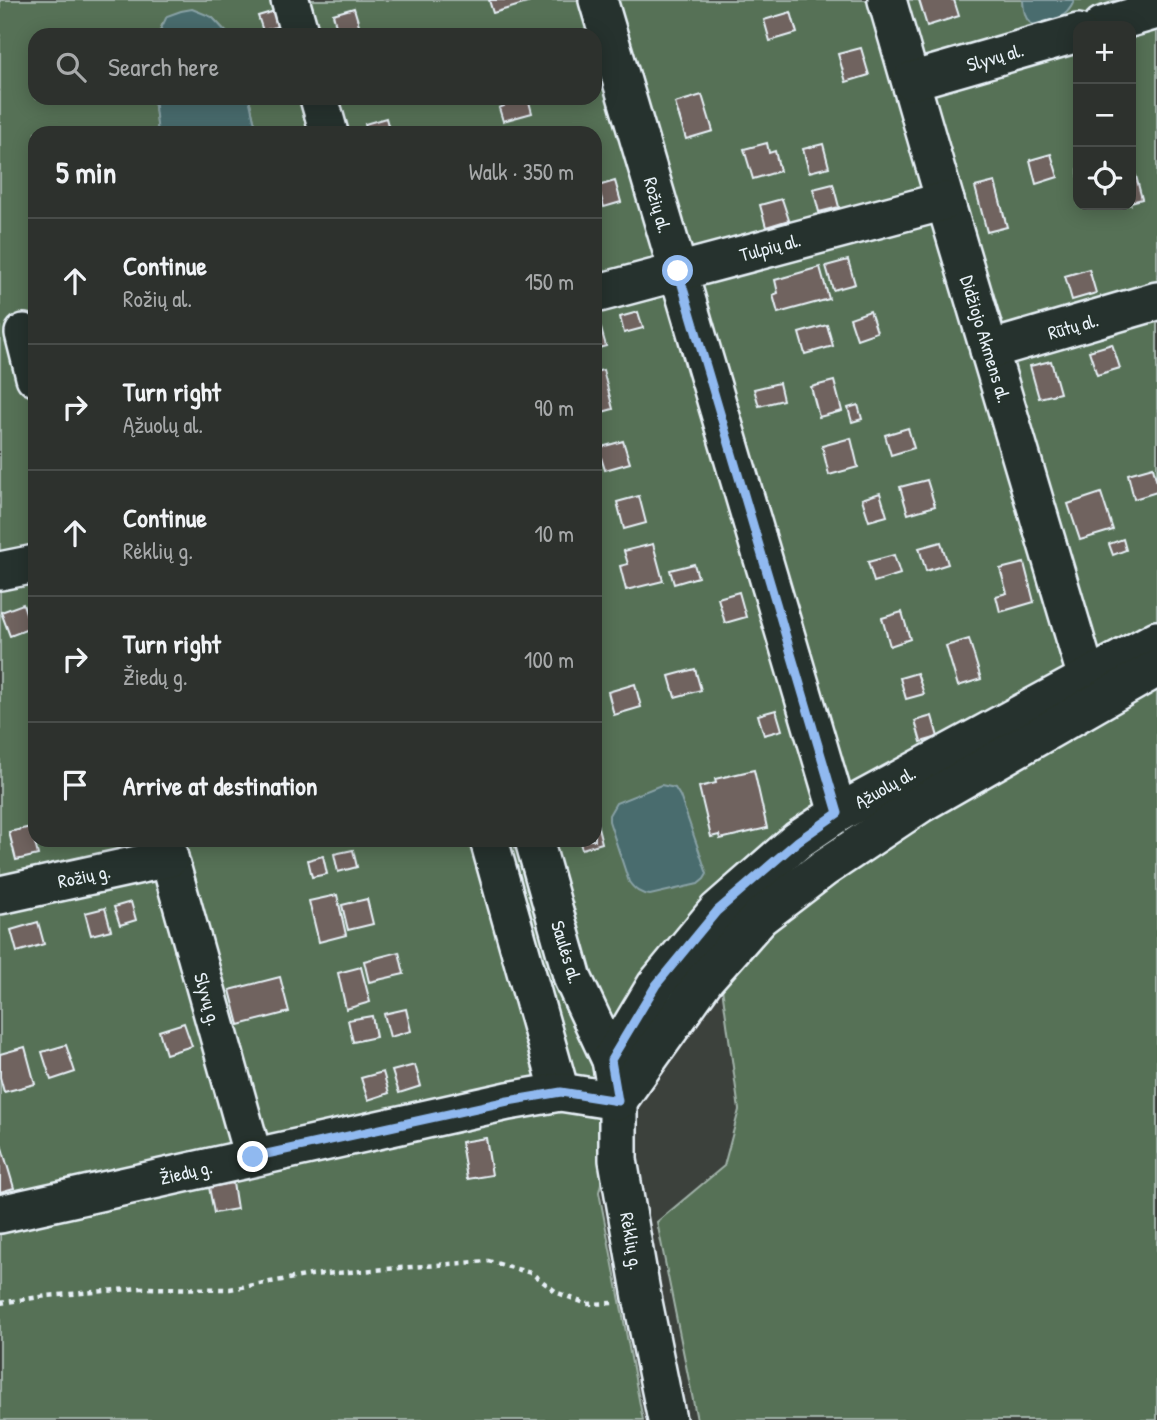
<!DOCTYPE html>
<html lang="en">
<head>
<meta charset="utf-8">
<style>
	:root { --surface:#2d312d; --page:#353935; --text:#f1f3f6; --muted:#a7a9aa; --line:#484c49 }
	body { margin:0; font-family:"Patrick Hand",sans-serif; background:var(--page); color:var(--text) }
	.controls { position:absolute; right:21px; top:21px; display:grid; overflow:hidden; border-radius:14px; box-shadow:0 4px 18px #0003 }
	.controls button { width:63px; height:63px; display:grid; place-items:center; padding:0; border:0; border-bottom:2px solid var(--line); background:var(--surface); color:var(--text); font:35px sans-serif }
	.stop { position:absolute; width:21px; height:21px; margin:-16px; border:5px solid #90b9f0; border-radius:50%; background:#fff }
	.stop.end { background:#90b9f0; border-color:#fff; box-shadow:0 2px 7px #0008 }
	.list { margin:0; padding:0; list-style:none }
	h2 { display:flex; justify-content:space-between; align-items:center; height:91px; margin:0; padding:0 28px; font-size:30px }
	h2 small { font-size:23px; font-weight:400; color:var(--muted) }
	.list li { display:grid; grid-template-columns:46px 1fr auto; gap:21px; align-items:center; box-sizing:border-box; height:126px; padding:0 28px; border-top:2px solid var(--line) }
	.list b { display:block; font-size:26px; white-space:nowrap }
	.list p { margin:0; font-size:23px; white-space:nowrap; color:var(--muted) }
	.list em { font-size:23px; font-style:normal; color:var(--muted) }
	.icon { flex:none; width:38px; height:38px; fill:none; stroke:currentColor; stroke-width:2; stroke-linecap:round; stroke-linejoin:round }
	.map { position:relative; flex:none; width:1157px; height:1420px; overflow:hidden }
	.search { position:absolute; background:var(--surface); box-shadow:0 4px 18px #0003; left:28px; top:28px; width:574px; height:77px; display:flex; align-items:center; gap:18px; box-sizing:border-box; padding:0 24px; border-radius:21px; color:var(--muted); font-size:26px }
	.panel { position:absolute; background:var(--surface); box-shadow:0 4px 18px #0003; left:28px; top:126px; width:574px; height:721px; border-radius:21px }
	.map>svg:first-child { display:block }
</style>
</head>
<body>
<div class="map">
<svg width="1157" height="1420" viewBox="0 0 1157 1420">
	<rect width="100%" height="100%" fill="#3c413c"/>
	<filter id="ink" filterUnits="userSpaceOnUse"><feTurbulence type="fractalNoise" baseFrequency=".0143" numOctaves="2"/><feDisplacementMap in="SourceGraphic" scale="14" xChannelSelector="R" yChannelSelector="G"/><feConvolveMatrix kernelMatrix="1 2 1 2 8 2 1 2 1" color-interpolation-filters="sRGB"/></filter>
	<g filter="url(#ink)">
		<path fill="#577157" stroke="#a0b1a8" stroke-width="2" fill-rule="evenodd" d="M0,0h1157v1420h-460l-40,-198 67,-56 15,-56 -17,-122 30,-92 -121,156 -32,140 44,228h-643zM212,17l17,18h366v63h-346l8,35h338v707h-560v-707h123l-4,-35h-119v-63h123l5,-12zM1078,26h53v179h-53z"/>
		<g fill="#486c6e" stroke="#88a1a5" stroke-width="2">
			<path d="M1023,0h51c-3,10 -9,15 -19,20 -22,11 -31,5 -32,-20z"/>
			<polygon points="192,9 212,17 229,35 158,35 167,16 181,11"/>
			<polygon points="154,98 249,98 257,133 158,133"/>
			<path d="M661,785l14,3 5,8 27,78 -3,5 -6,5 -48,11c-10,-1 -15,-5 -21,-13l-20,-61v-6l7,-12z"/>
		</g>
		<g fill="#70635e" stroke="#e8f1f8" stroke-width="2">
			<polygon points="489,0 537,0 493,13"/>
			<polygon points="919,0 954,0 959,16 927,26"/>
			<polygon points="354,8 362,35 338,35 333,14"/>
			<polygon points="278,10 282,25 263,31 258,16"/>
			<polygon points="791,12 797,33 770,41 764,20"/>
			<polygon points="861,48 869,75 846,82 838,54"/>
			<polygon points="702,95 713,131 686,139 675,103"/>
			<polygon points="502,98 528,98 532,113 503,121 499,108 504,106"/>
			<polygon points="386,118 390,133 367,133 365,124"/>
			<polygon points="767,143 769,153 775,151 780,171 753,179 744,149"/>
			<polygon points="823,144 829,167 809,172 803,149"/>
			<polygon points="1051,154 1058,177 1036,184 1030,160"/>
			<polygon points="1136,176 1142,199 1131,202 1131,177"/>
			<polygon points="615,181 621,202 604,207 598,186"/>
			<polygon points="995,182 1007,227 987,232 975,187"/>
			<polygon points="833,184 839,207 819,212 813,189"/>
			<polygon points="782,199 789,220 766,227 760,205"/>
			<polygon points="848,260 855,284 833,290 826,266"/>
			<polygon points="820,267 829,299 778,313 773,295 778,293 775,280"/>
			<polygon points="1089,269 1096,293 1072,300 1065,276"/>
			<polygon points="595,308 606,346 595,349"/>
			<polygon points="870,311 877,332 857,339 850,318"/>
			<polygon points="638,312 643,328 624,333 620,317"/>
			<polygon points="827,325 833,346 805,354 799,333"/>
			<polygon points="1112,344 1120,368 1097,375 1089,351"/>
			<polygon points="1051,361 1060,393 1039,398 1030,366"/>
			<polygon points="603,370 613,409 595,414 595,372"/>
			<polygon points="834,381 842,411 819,417 811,387"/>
			<polygon points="779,383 783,400 759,406 754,389"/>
			<polygon points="858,405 862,419 852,422 848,408"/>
			<polygon points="908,428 914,448 891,455 885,435"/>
			<polygon points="851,438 858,467 829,475 822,446"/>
			<polygon points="623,441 630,463 605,470 598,448"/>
			<polygon points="1153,467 1157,483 1157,492 1134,499 1128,474"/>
			<polygon points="927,480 935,506 908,514 900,487"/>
			<polygon points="880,493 887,516 869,521 862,499"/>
			<polygon points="1101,493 1113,530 1080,540 1068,504"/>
			<polygon points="639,496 646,523 624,529 617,502"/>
			<polygon points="1123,539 1126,550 1113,555 1109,544"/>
			<polygon points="941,542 948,564 926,571 919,548"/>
			<polygon points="653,544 663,581 626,590 620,566 628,564 624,551"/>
			<polygon points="894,555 900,574 874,582 868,562"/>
			<polygon points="1024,563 1034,602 1000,612 996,596 1007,593 1000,569"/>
			<polygon points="694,564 698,577 674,584 670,570"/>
			<polygon points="739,592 746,617 725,623 718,598"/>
			<polygon points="23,604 31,628 10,636 1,612"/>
			<polygon points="902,612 910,639 890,646 882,618"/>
			<polygon points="969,639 981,679 958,686 946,646"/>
			<polygon points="695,669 701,690 675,697 669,676"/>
			<polygon points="917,673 924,694 906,699 900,678"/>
			<polygon points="635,684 641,707 614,715 608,692"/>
			<polygon points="776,710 782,730 764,735 758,715"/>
			<polygon points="932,716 938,737 921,742 915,721"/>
			<polygon points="754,770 767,828 720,839 719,835 711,837 699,787 716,783 715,779"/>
			<polygon points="595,823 597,823 602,843 582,849 579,840 595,840"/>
			<polygon points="31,827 38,855 16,860 9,832"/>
			<polygon points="353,850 357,867 338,872 334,854"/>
			<polygon points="323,856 327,874 312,877 308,860"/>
			<polygon points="337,895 346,935 319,942 309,901"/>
			<polygon points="367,899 373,924 348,930 342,905"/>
			<polygon points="131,902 136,920 120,925 114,907"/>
			<polygon points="105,908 111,930 91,935 85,913"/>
			<polygon points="38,922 44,944 17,952 11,930"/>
			<polygon points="399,952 404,974 369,982 364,961"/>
			<polygon points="361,967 370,1002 346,1009 338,973"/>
			<polygon points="280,977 289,1012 239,1025 230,990"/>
			<polygon points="406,1009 411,1031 390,1037 384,1014"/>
			<polygon points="372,1016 376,1037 353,1042 348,1020"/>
			<polygon points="184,1023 192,1046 166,1054 159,1031"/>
			<polygon points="66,1045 75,1072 51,1080 42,1052"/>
			<polygon points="25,1047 35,1084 4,1092 0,1077 0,1054"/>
			<polygon points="415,1065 421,1086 399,1093 392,1071"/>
			<polygon points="383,1072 389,1093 368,1100 361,1078"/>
			<polygon points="486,1138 492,1175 467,1179 461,1142"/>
			<polygon points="0,1141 14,1188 0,1192"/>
			<polygon points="233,1183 237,1209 214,1213 209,1187"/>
		</g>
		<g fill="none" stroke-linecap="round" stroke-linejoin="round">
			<g stroke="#e8f1f8" stroke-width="42">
				<g id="minor">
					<polyline points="290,0 300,35"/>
					<polyline points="598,0 838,813"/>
					<polyline points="887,0 945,201 1087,678"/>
					<polyline points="1102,26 1157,10"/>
					<polyline points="911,81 1078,33"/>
					<polyline points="319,98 329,133"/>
					<polyline points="595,294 945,201"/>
					<polyline points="24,333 35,377"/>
					<polyline points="989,350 1157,301"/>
					<polyline points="0,571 35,564"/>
					<polyline points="164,840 253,1157"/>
					<polyline points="489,840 560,1092"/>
					<polyline points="534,840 573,979 611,1060 618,1101 618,1160 642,1297 667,1420"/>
					<polyline points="0,895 169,858"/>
					<polyline points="611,1060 656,985 717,911 798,840 838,813 1157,640"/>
					<polyline points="0,1214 508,1101 560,1092 618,1101 706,978 760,917 824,868 920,804 1157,668"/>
				</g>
			</g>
			<polyline stroke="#e8f1f8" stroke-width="4.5" stroke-dasharray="5 5" stroke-linecap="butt" points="0,1303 47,1296 141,1288 230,1289 311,1275 488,1261 531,1273 558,1293 587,1304 614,1303"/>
			<use href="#minor" stroke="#26332d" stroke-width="37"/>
		</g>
	</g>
	<g fill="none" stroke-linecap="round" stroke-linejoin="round" filter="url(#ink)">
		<polyline stroke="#90b9f0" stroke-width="9" points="253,1157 508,1101 561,1092 618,1101 611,1060 656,985 717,911 798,841 838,813 678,271"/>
	</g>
	<g text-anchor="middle" stroke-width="5" stroke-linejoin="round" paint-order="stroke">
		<g font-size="19" fill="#e8f1f8" stroke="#26332d">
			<text transform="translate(995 57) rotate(-16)" y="7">Slyvų al.</text>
			<text transform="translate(658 205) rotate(74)" y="7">Rožių al.</text>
			<text transform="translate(770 247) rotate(-15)" y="7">Tulpių al.</text>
			<text transform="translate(1073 326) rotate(-16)" y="7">Rūtų al.</text>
			<text transform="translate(986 339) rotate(73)" y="7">Didžiojo Akmens al.</text>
			<text transform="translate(885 787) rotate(-29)" y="7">Ąžuolų al.</text>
			<text transform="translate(84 876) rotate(-12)" y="7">Rožių g.</text>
			<text transform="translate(567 952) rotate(73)" y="7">Saulės al.</text>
			<text transform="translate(208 999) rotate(74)" y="7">Slyvų g.</text>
			<text transform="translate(186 1172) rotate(-13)" y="7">Žiedų g.</text>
			<text transform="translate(632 1241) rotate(80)" y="7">Rėklių g.</text>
		</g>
	</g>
</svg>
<div class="controls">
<button>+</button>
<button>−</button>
<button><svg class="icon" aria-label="locate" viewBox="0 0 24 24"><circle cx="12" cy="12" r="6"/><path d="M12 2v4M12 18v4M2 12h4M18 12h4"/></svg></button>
</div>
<div class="stop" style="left:678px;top:271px"></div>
<div class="stop end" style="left:253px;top:1157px"></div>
<div class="search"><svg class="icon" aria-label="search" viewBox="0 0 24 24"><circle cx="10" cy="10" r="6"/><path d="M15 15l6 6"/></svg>Search here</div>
<section class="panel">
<h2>5 min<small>Walk · 350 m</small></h2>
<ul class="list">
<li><svg class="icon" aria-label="ahead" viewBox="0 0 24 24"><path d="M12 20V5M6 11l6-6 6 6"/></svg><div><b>Continue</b><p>Rožių al.</p></div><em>150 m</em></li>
<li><svg class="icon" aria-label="right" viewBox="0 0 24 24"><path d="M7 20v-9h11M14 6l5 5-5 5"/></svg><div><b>Turn right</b><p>Ąžuolų al.</p></div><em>90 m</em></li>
<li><svg class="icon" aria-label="ahead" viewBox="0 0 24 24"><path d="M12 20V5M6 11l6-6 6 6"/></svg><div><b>Continue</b><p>Rėklių g.</p></div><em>10 m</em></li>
<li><svg class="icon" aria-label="right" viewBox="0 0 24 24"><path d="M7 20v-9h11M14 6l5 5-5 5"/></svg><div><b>Turn right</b><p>Žiedų g.</p></div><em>100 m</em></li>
<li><svg class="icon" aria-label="arrive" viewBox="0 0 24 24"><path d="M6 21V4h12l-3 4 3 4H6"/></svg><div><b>Arrive at destination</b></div></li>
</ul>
</section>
</div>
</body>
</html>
